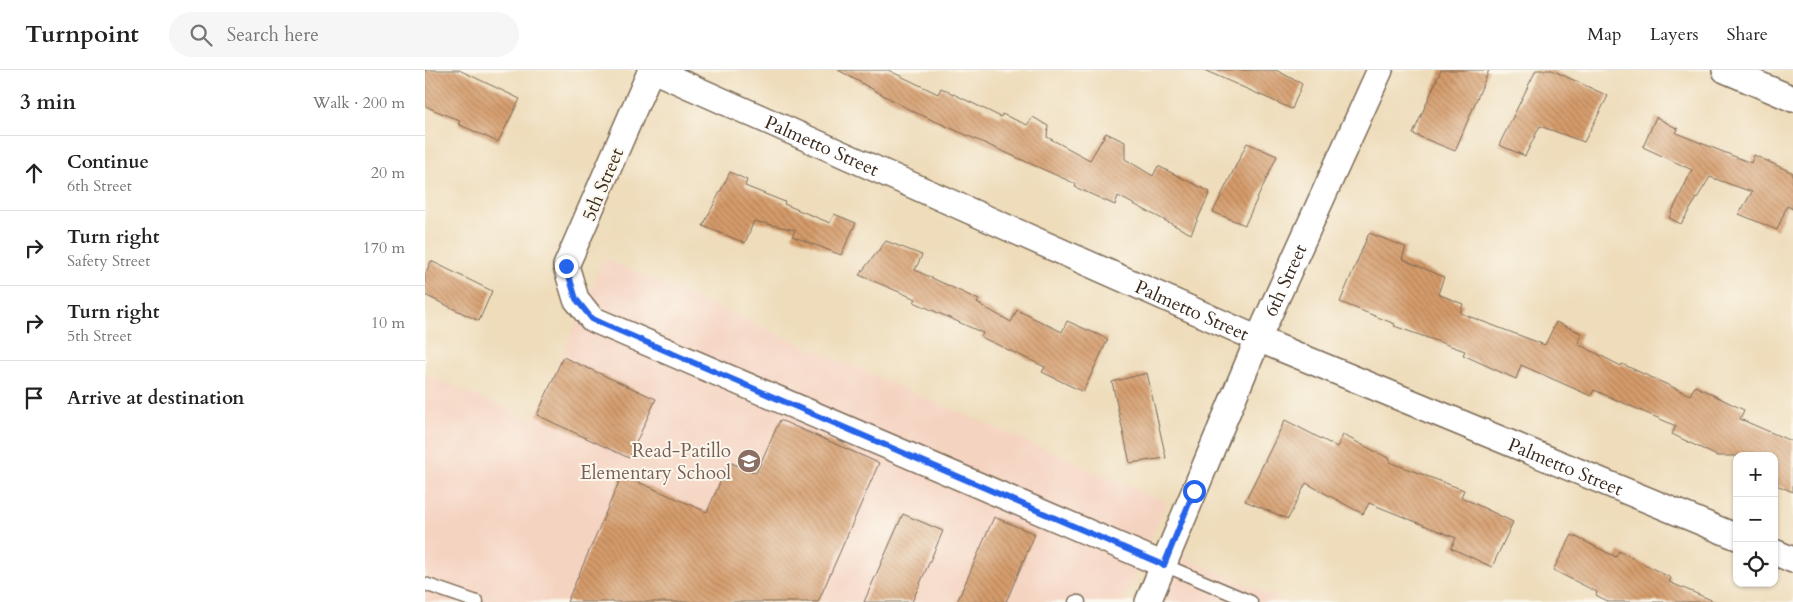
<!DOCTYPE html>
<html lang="en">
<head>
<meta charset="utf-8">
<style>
	:root { --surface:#fff; --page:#f6f6f6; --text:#222; --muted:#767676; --line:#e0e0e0 }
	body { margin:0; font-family:Cardo,serif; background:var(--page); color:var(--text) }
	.controls { position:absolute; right:15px; bottom:15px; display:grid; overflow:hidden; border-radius:10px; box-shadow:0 1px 4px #0004 }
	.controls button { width:45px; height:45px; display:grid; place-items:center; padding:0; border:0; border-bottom:1px solid var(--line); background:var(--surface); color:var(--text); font:25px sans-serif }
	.stop { position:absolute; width:15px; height:15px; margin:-11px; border:4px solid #2563eb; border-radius:50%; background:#fff }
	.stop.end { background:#2563eb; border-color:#fff; box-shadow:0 1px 5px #0008 }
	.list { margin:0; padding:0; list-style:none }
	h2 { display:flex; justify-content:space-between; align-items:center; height:65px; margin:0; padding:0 20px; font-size:21px }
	h2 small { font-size:16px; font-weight:400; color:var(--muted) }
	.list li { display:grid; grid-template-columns:32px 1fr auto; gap:15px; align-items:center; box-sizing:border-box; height:75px; padding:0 20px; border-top:1px solid var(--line) }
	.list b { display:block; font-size:19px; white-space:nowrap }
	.list p { margin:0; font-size:16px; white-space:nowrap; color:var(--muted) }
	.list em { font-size:16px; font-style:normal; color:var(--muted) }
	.icon { flex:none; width:28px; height:28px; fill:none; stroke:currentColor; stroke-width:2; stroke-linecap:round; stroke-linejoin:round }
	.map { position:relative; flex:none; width:1368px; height:532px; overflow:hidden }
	header { display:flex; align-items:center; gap:30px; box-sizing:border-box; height:70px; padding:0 25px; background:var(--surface); border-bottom:1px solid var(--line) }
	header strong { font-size:24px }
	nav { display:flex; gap:28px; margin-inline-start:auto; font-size:18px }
	.search { width:350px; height:45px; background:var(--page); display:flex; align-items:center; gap:12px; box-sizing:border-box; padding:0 18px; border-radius:28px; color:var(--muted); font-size:19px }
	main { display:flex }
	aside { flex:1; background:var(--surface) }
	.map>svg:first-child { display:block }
</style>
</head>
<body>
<header>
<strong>Turnpoint</strong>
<div class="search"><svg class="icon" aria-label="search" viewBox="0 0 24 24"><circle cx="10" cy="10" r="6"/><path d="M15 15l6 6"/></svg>Search here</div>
<nav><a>Map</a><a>Layers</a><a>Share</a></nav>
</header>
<main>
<aside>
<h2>3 min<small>Walk · 200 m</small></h2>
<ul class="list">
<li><svg class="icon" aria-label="ahead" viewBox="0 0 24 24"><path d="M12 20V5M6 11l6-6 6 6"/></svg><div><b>Continue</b><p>6th Street</p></div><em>20 m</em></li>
<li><svg class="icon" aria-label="right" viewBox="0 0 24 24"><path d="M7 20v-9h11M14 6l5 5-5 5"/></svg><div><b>Turn right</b><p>Safety Street</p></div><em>170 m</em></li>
<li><svg class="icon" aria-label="right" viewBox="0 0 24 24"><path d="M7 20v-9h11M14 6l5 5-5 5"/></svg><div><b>Turn right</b><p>5th Street</p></div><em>10 m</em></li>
<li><svg class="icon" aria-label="arrive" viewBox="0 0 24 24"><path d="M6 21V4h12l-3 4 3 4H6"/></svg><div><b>Arrive at destination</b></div></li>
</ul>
</aside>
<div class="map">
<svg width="1368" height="532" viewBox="0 0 1368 532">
	<defs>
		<pattern id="building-back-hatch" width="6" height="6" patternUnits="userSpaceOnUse" patternTransform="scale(1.25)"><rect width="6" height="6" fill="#d59b6b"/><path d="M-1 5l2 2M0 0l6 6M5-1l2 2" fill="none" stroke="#ae7f57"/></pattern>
	</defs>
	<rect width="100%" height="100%" fill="#fbf7ec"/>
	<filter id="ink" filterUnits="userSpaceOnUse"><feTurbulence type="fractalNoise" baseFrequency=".02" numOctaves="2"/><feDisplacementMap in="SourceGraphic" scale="10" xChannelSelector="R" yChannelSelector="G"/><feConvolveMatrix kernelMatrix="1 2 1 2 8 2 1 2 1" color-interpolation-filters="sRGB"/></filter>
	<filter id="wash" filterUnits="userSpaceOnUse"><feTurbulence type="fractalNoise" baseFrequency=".0096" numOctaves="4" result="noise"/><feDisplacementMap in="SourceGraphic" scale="20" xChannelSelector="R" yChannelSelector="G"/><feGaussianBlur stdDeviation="1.12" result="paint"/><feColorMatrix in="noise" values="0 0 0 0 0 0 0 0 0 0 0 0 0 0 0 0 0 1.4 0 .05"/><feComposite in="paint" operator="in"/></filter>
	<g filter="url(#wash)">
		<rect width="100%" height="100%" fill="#eedcba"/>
		<g fill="#f5d3c1">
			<polygon points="179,189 742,432 698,532 0,532 0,304 108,350"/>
			<polygon points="758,487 863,532 739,532 748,513"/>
		</g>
		<g id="blocks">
			<g fill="url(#building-back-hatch)">
				<polygon points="0,0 34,0 95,29 73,72 33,54 35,51 0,36"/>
				<polygon points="413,0 463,0 513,24 516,18 576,47 577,44 602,55 608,47 623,56 622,67 665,90 681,63 700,72 700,89 728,106 733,96 785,122 766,164 693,126 690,135 650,117 651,114 485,40"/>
				<polygon points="779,0 851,0 877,14 867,39"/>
				<polygon points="1016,0 1064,0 1030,81 988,64"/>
				<polygon points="1111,0 1127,0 1183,26 1159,72 1115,56 1100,86 1074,75"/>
				<polygon points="1231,47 1253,59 1251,63 1326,93 1329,85 1368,103 1368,139 1362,136 1352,160 1314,144 1327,122 1285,107 1256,154 1244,148 1267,100 1218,77"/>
				<polygon points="822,73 852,86 820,155 788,142"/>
				<polygon points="305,102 322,110 320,116 360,132 359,134 405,153 409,144 431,153 416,185 367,166 370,160 329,151 320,173 278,156"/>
				<polygon points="944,163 981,177 977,189 1019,207 1013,224 1038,234 1035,243 1120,275 1131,252 1156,263 1153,274 1196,296 1197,294 1265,325 1270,316 1319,340 1315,349 1368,372 1368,422 1349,414 1349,386 1292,386 1247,364 1251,356 1169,320 1166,326 1096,295 1091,309 1038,285 1040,281 969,256 970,254 915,232"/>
				<polygon points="461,171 497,185 490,200 554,230 552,233 586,252 592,240 637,262 642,251 683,269 658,322 617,302 620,297 556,267 558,263 489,232 491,229 434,205"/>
				<polygon points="6,191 67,221 54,251 0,225 0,205"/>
				<polygon points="138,287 231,329 204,388 112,345"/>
				<polygon points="722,303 741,388 705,393 687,312"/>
				<polygon points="355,350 454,393 393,532 142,532 197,405 282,442 304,392 331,403"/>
				<polygon points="860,350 912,377 918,365 965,389 964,392 1039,420 1036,427 1088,452 1067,497 1026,478 1031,468 944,433 938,444 881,413 863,449 820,431"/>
				<polygon points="478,444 518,461 487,532 439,532"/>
				<polygon points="569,447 610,464 581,532 532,532"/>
				<polygon points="1147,465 1191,487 1194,481 1246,508 1244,512 1291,532 1184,532 1171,525 1172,522 1128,500"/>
			</g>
		</g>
	</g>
	<g filter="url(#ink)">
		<use href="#blocks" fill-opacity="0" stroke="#7a6855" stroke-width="1"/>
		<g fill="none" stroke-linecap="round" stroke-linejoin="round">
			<g stroke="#7a6855" stroke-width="15">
				<g id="lane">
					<polyline points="739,495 826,532"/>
					<polyline points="0,514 52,532"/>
					<polyline points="650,532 654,532"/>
				</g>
			</g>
			<g stroke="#7a6855" stroke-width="28">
				<g id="street">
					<polyline points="226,0 141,196 151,229 167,249 739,495"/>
					<path id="s1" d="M228,0l605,269 479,198"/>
					<polyline points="1300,0 1368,29"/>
					<polyline points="1349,482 1368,490"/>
					<path id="s2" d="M723,532l110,-263 122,-269"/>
				</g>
			</g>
			<use href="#lane" stroke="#fff" stroke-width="12"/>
			<use href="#street" stroke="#fff" stroke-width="25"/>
		</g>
	</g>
	<g fill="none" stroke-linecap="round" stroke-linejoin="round" filter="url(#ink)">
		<polyline stroke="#2563eb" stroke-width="6" points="141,196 151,229 167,249 739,495 769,421"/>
	</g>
	<defs>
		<g id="school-disc" transform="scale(1.25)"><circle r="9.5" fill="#8d6e63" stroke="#fbf7ec"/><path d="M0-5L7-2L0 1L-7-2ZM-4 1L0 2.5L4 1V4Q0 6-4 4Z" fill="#fff"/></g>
	</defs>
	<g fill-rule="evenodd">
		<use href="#school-disc" x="324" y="391"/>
	</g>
	<g text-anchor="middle" stroke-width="4" stroke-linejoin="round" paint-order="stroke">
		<g font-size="19" fill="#3b2a1e" stroke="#fbf7ec">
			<text dy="7" stroke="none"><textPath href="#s1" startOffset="185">Palmetto Street</textPath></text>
			<text transform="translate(177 114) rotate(-67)" y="7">5th Street</text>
			<text dy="7" stroke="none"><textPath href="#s2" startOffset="350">6th Street</textPath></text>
			<text dy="7" stroke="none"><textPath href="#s1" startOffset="590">Palmetto Street</textPath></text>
			<text dy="7" stroke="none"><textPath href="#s1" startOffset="995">Palmetto Street</textPath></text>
		</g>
		<g font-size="19" fill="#785e54" stroke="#fbf7ec" text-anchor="end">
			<text x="306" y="387">Read-Patillo<tspan x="306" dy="22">Elementary School</tspan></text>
		</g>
	</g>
</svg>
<div class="controls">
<button>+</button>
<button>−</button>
<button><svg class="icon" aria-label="locate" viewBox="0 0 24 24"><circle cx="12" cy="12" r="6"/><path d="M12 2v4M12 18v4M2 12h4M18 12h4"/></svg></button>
</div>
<div class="stop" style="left:769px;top:421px"></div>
<div class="stop end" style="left:141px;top:196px"></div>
</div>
</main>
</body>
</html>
